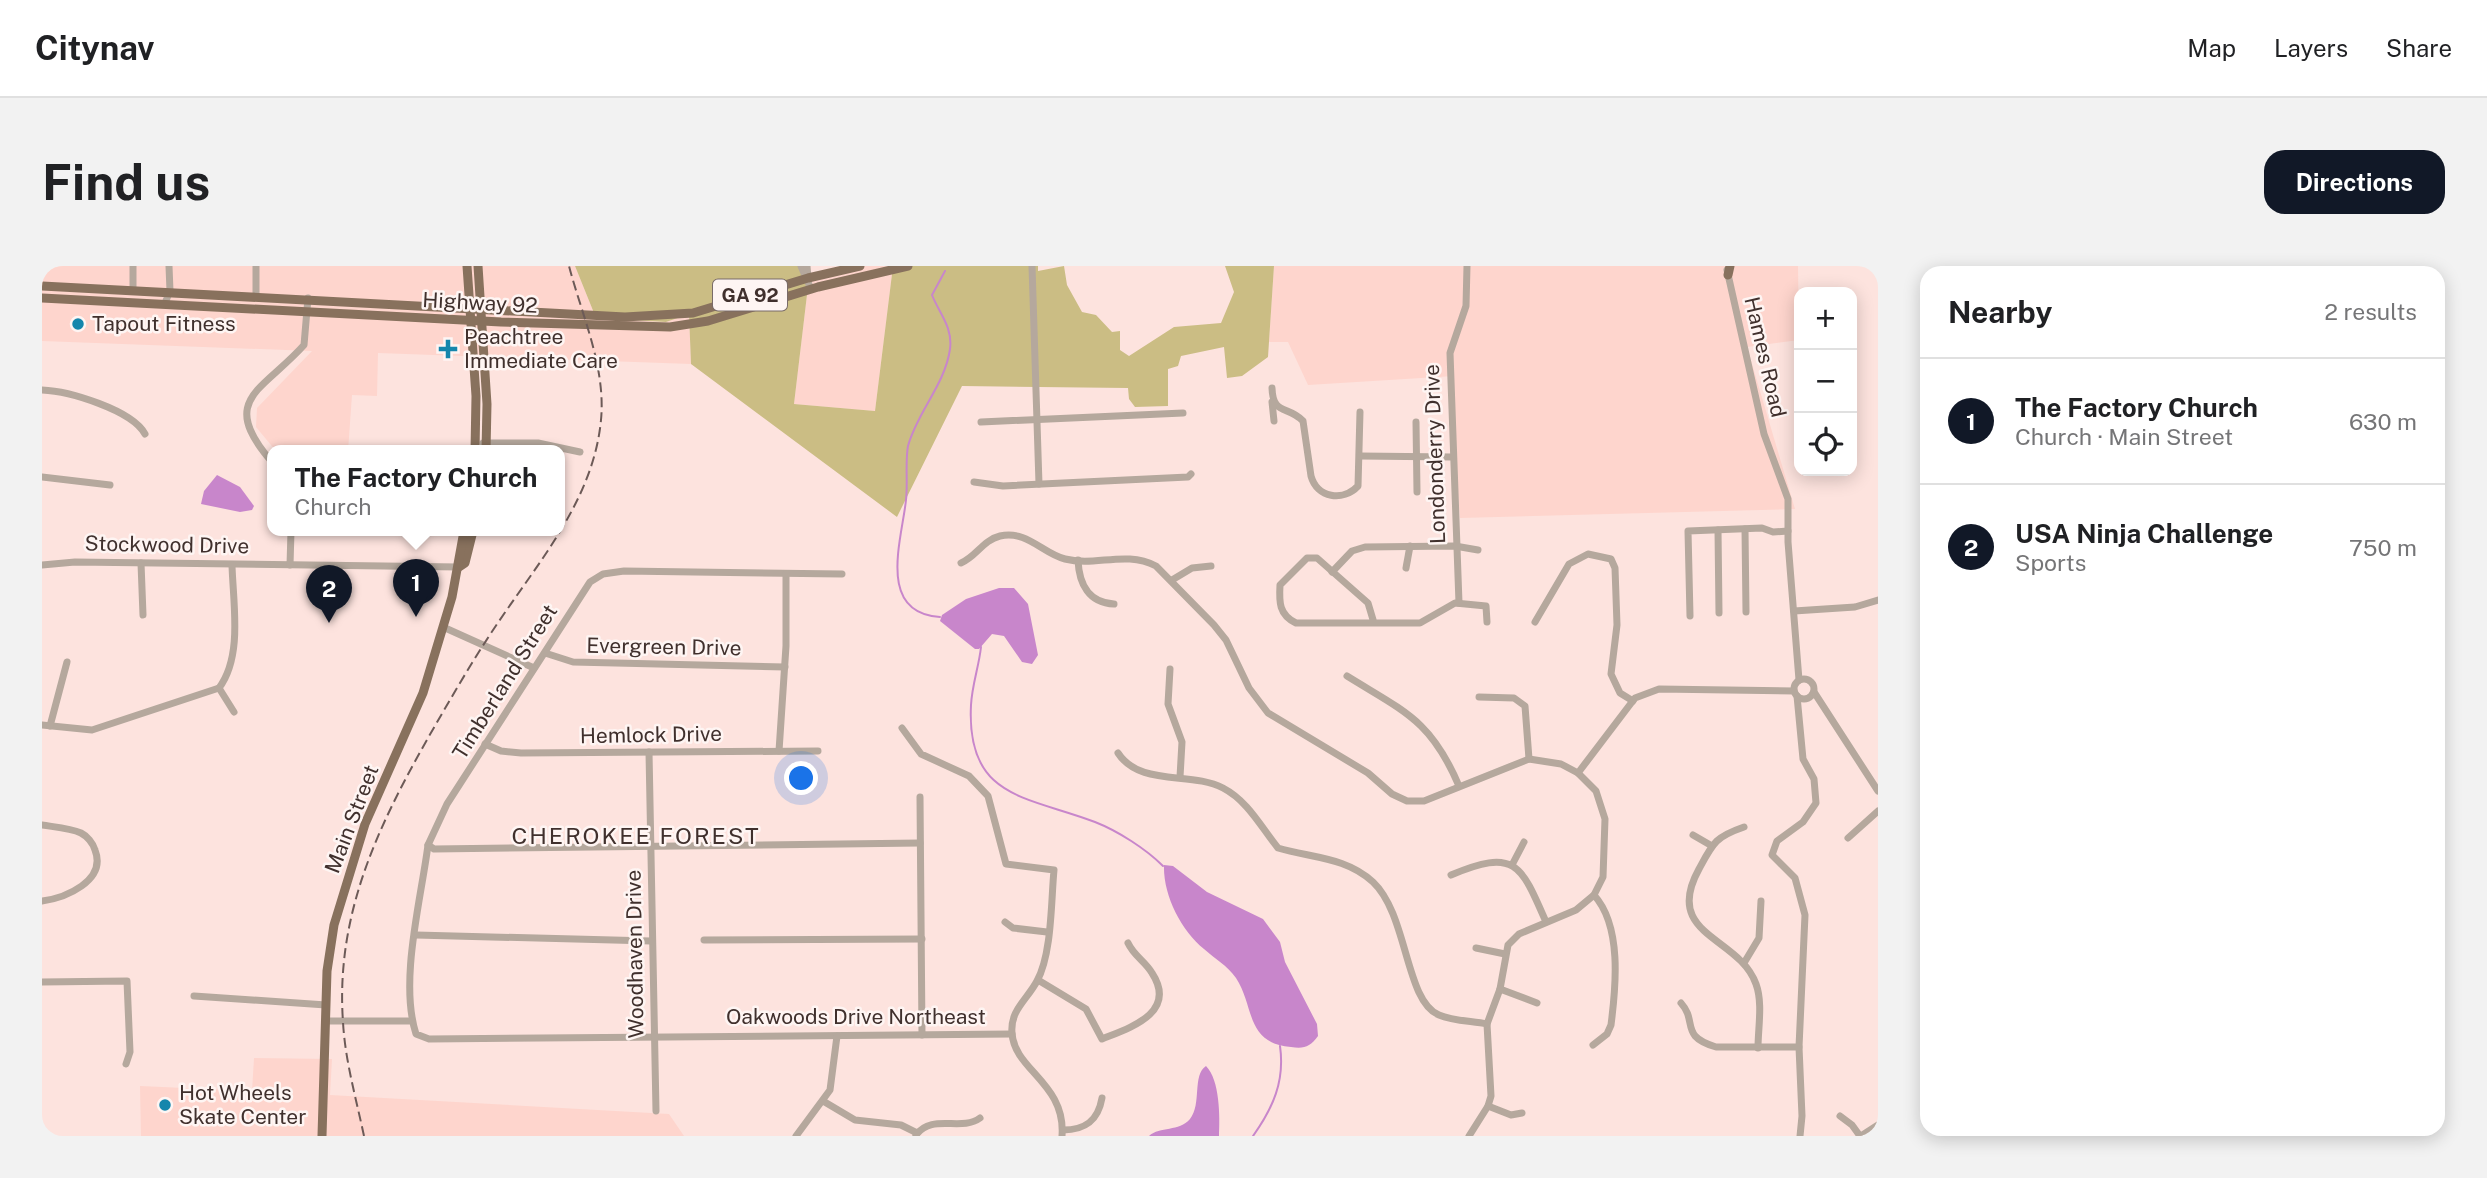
<!DOCTYPE html>
<html lang="en">
<head>
<meta charset="utf-8">
<style>
	:root { --surface:#fff; --page:#f2f2f2; --text:#202124; --muted:#757577; --line:#e0e0e0; --accent:#111827 }
	body { margin:0; font-family:"Public Sans",sans-serif; background:var(--page); color:var(--text) }
	.controls { position:absolute; right:21px; top:21px; display:grid; overflow:hidden; border-radius:14px; box-shadow:0 4px 18px #0003 }
	.controls button { width:63px; height:63px; display:grid; place-items:center; padding:0; border:0; border-bottom:2px solid var(--line); background:var(--surface); color:var(--text); font:35px sans-serif }
	.you { position:absolute; left:760px; top:513px; width:24px; height:24px; margin:-18px; border:5px solid #fff; border-radius:50%; background:#1a73e8; box-shadow:0 0 0 10px #1a73e833 }
	.badge { display:grid; place-items:center; width:46px; height:46px; border-radius:50%; background:var(--accent); color:#fff; font-size:23px; font-weight:700 }
	.pin { position:absolute; translate:-50% -58px; filter:drop-shadow(0 2px 4px #0008) }
	.pin::after { content:''; position:absolute; top:37px; width:24px; height:21px; background:inherit; clip-path:polygon(0 0,100% 0,50% 100%) }
	.popup { position:absolute; left:225px; top:179px; width:298px; height:91px; box-sizing:border-box; display:grid; place-content:center; border-radius:14px; background:var(--surface); filter:drop-shadow(0 2px 5px #0005); font-size:23px; white-space:nowrap; color:var(--muted) }
	.popup b { font-size:26px; color:var(--text) }
	.popup::after { content:''; position:absolute; left:50%; top:100%; margin-left:-14px; border:14px solid transparent; border-top-color:var(--surface) }
	.list { margin:0; padding:0; list-style:none }
	h2 { display:flex; justify-content:space-between; align-items:center; height:91px; margin:0; padding:0 28px; font-size:30px }
	h2 small { font-size:23px; font-weight:400; color:var(--muted) }
	.list li { display:grid; grid-template-columns:46px 1fr auto; gap:21px; align-items:center; box-sizing:border-box; height:126px; padding:0 28px; border-top:2px solid var(--line) }
	.list b { display:block; font-size:26px; white-space:nowrap }
	.list p { margin:0; font-size:23px; white-space:nowrap; color:var(--muted) }
	.list em { font-size:23px; font-style:normal; color:var(--muted) }
	.icon { flex:none; width:38px; height:38px; fill:none; stroke:currentColor; stroke-width:2; stroke-linecap:round; stroke-linejoin:round }
	.map { position:relative; flex:none; width:1836px; height:870px; overflow:hidden; border-radius:21px }
	header { display:flex; align-items:center; gap:42px; box-sizing:border-box; height:98px; padding:0 35px; background:var(--surface); border-bottom:2px solid var(--line) }
	header strong { font-size:33px }
	nav { display:flex; gap:38px; margin-inline-start:auto; font-size:24px }
	.intro { display:flex; align-items:center; justify-content:space-between; box-sizing:border-box; height:168px; padding:0 42px }
	h1 { margin:0; font-size:49px }
	.button { padding:18px 32px; border-radius:21px; background:var(--accent); color:#fff; font-size:24px; font-weight:700 }
	main { display:flex; gap:42px; padding:0 42px }
	aside { flex:1; background:var(--surface); border-radius:21px; box-shadow:0 4px 18px #0003 }
	.map>svg:first-child { display:block }
</style>
</head>
<body>
<header>
<strong>Citynav</strong>
<nav><a>Map</a><a>Layers</a><a>Share</a></nav>
</header>
<div class="intro"><h1>Find us</h1><a class="button">Directions</a></div>
<main>
<div class="map">
<svg width="1836" height="870" viewBox="0 0 1836 870">
	<rect width="100%" height="100%" fill="#fde3de"/>
	<g fill="#fed5cd">
		<polygon points="0,0 533,0 554,52 624,56 647,47 649,98 336,87 335,130 310,129 306,185 234,185 214,161 215,142 270,85 0,75"/>
		<polygon points="809,0 851,0 833,145 752,138 767,12"/>
		<polygon points="1232,0 1756,0 1757,74 1705,81 1753,243 1418,252 1410,154 1412,110 1266,119 1246,76 1227,76"/>
		<polygon points="212,792 290,793 288,829 627,848 642,870 99,870 98,820 210,825"/>
	</g>
	<polygon fill="#cbbd84" points="533,0 762,0 767,12 752,138 833,145 851,0 996,0 996,5 1022,0 1025,19 1040,46 1054,49 1070,66 1078,65 1078,84 1087,90 1132,61 1179,57 1192,26 1183,0 1232,0 1226,91 1200,110 1185,112 1182,81 1139,90 1136,100 1126,103 1126,140 1093,141 1087,133 1086,122 920,120 855,251 649,98 647,48 624,56 554,52"/>
	<g fill="#c886cb">
		<polygon points="175,209 198,221 212,240 210,244 198,246 159,238 162,225"/>
		<polygon points="957,322 972,322 986,338 996,389 990,398 980,396 962,370 950,368 937,383 933,383 898,355 900,349 924,333"/>
		<path d="M1122,599l9,1 34,26 56,27 17,23 5,20 32,62 1,12c-8,11 -14,13 -27,11 -46,-4 -36,-40 -55,-69 -9,-13 -21,-19 -32,-29 -23,-19 -41,-54 -40,-84z"/>
		<path d="M1164,800c14,14 14,51 13,70h-70c11,-10 30,-4 41,-17 12,-15 2,-44 16,-53z"/>
	</g>
	<g fill="none" stroke-linecap="round" stroke-linejoin="round">
		<g stroke="#c886cb" stroke-width="2">
			<path d="M898,351c-64,-4 -38,-78 -34,-117 2,-17 -1,-38 2,-54 9,-34 37,-61 42,-97 3,-22 -11,-36 -18,-54l13,-24"/>
			<path d="M939,381c-2,19 -9,38 -10,58 -5,94 56,91 124,117 23,9 51,27 68,44"/>
			<path d="M1211,870c20,-28 32,-55 27,-90"/>
		</g>
		<g stroke="#b5a89d" stroke-width="7">
			<polyline points="214,0 214,29"/>
			<polyline points="759,0 769,23"/>
			<polyline points="765,0 766,12"/>
			<polyline points="990,0 997,218"/>
			<polyline points="1685,4 1722,168 1746,233 1746,276 1757,414"/>
			<polyline points="91,24 91,0"/>
			<polyline points="123,37 128,25 127,0"/>
			<path d="M1230,122c1,28 16,17 31,33l8,55c6,22 32,26 47,10l2,-74"/>
			<path d="M0,124c27,1 90,20 103,44"/>
			<polyline points="1230,136 1232,155"/>
			<polyline points="939,156 1141,147"/>
			<polyline points="1374,156 1375,226"/>
			<polyline points="441,177 496,177 538,186"/>
			<polyline points="1318,190 1410,191"/>
			<path d="M230,196c-55,-63 -9,-71 32,-117l4,-47"/>
			<polyline points="0,211 68,219"/>
			<polyline points="932,216 961,220 1146,211 1149,208"/>
			<polyline points="1703,263 1704,346"/>
			<polyline points="1676,264 1677,347"/>
			<path d="M1036,294c1,24 11,43 36,44"/>
			<polyline points="99,297 101,349"/>
			<path d="M919,297c15,-6 22,-23 39,-27 27,-6 42,17 65,23 31,8 60,-9 91,7l58,59 12,15 23,48 19,25 100,60 24,21 15,7h17l105,-42 32,5 17,9 18,18 9,28 -2,58 -9,18 -18,15 -57,24 -11,11 -8,44 -13,35 4,72 -3,10 -19,30"/>
			<polyline points="0,299 33,296 417,301"/>
			<polyline points="248,299 249,265"/>
			<polyline points="1364,302 1368,280"/>
			<polyline points="1290,306 1310,285 1323,281 1413,280 1436,284"/>
			<path d="M800,308l-218,-3 -21,3 -13,8 -143,222 -19,41c-7,55 -29,136 -12,189l13,5 583,-5"/>
			<polyline points="1130,314 1150,302 1169,300"/>
			<polyline points="1417,337 1408,87 1424,40 1425,0"/>
			<polyline points="1752,345 1813,341 1836,334"/>
			<polyline points="1648,350 1646,265 1720,262 1731,266 1746,265"/>
			<polyline points="1493,356 1527,298 1546,288 1569,293 1573,302 1575,359 1569,408 1578,427 1591,435"/>
			<path d="M1332,357l-6,-20 -51,-45h-10l-27,27c-1,17 -1,30 16,38h124l35,-20 31,3 1,16"/>
			<polyline points="401,361 492,402"/>
			<polyline points="503,387 531,396 743,401"/>
			<polyline points="1128,403 1126,438 1140,476 1138,511"/>
			<path d="M1305,410c58,36 84,44 112,110"/>
			<circle cx="1762" cy="423" r="10"/>
			<polyline points="177,422 192,446"/>
			<polyline points="1772,426 1836,525"/>
			<polyline points="1755,430 1761,493 1772,513 1774,537 1761,556 1735,575 1730,589 1753,612 1763,649 1757,781 1760,850 1758,870"/>
			<polyline points="1437,431 1472,432 1483,440 1487,493"/>
			<path d="M0,459l50,5 127,-42c24,-32 14,-85 13,-123"/>
			<polyline points="8,460 25,396"/>
			<path d="M860,462l19,26 48,22 19,20 18,68 48,6c-3,31 -2,84 -17,111 -10,19 -27,29 -25,52 2,37 54,50 50,103"/>
			<polyline points="443,478 459,485 479,487 776,485"/>
			<polyline points="737,485 744,380 744,308"/>
			<polyline points="607,486 614,845"/>
			<path d="M1076,487c22,34 73,18 105,35 25,13 38,39 55,60 34,10 68,9 95,34 35,33 32,119 66,133 14,6 33,6 48,9"/>
			<polyline points="1536,507 1593,432 1617,423 1752,425"/>
			<polyline points="878,531 880,769"/>
			<path d="M0,559c12,2 28,3 39,8 6,3 12,10 14,17 12,31 -30,48 -53,51"/>
			<path d="M1702,561c-29,10 -31,16 -45,42 -37,67 40,67 57,115 7,19 2,44 2,64"/>
			<polyline points="1651,569 1670,580"/>
			<polyline points="1806,572 1836,545"/>
			<polyline points="386,579 392,583 878,577"/>
			<polyline points="1470,599 1482,576"/>
			<path d="M1409,609c64,-27 70,-11 95,47"/>
			<polyline points="963,656 971,662 1005,666"/>
			<polyline points="374,669 609,675"/>
			<polyline points="662,674 880,673"/>
			<polyline points="1434,682 1463,688"/>
			<polyline points="1702,697 1717,672 1719,635"/>
			<path d="M996,714l48,29 16,30c27,-11 76,-26 50,-66 -7,-12 -18,-17 -24,-30"/>
			<polyline points="0,716 85,715 88,786 84,798"/>
			<polyline points="1458,723 1495,737"/>
			<polyline points="152,730 284,739"/>
			<path d="M1639,737c17,19 -2,33 35,44h83"/>
			<polyline points="284,755 370,755"/>
			<path d="M1551,779l14,-11 4,-9c5,-39 11,-99 -17,-130"/>
			<polyline points="781,835 813,854 859,859 875,867"/>
			<polyline points="1446,840 1469,849 1480,847"/>
			<polyline points="1798,850 1810,859 1818,870"/>
			<path d="M1021,864c22,0 35,-9 39,-32"/>
			<path d="M874,869c16,-22 45,-3 64,-17"/>
			<polyline points="754,870 788,824 795,770"/>
			<polyline points="1819,870 1836,859"/>
		</g>
		<g stroke="#88715d" stroke-width="9">
			<polyline points="425,0 434,130 433,185"/>
			<polyline points="436,0 445,138 444,185"/>
			<polyline points="1686,9 1688,0"/>
			<polyline points="0,20 583,51 651,47 766,12 818,0"/>
			<polyline points="0,32 459,56 628,61 666,55 776,21 866,0"/>
			<polyline points="417,301 423,297 431,265"/>
			<polyline points="280,870 285,705 292,659 323,558 381,427 410,331 422,265"/>
		</g>
		<path stroke="#6c5a57" stroke-width="2" stroke-dasharray="10 5" stroke-linecap="butt" d="M322,870c-8,-38 -19,-76 -21,-114 -8,-112 39,-204 93,-298 22,-38 44,-76 70,-113 40,-58 88,-117 95,-191 5,-53 -19,-104 -32,-154"/>
	</g>
	<g fill="#1586ac" stroke="#fef5f3" stroke-width="2.5">
		<circle cx="36" cy="58" r="7"/>
		<path d="M402.5 72.5h7v7h7v7h-7v7h-7v-7h-7v-7h7z"/>
		<circle cx="123" cy="839" r="7"/>
	</g>
	<g text-anchor="middle" stroke-width="5" stroke-linejoin="round" paint-order="stroke">
		<rect fill="#fef5f3" stroke="#796b68" stroke-width="2" x="671" y="13.5" width="74" height="31" rx="5"/>
		<g font-size="19" font-weight="bold" fill="#40302d">
			<text x="708" y="36">GA 92</text>
		</g>
		<g font-size="21" fill="#40302d" stroke="#fef5f3">
			<text transform="translate(438 37) rotate(3)" y="7">Highway 92</text>
			<text transform="translate(1723 91) rotate(77)" y="7">Hames Road</text>
			<text transform="translate(1393 188) rotate(-92)" y="7">Londonderry Drive</text>
			<text transform="translate(125 279) rotate(1)" y="7">Stockwood Drive</text>
			<text transform="translate(622 381) rotate(1)" y="7">Evergreen Drive</text>
			<text transform="translate(463 416) rotate(-58)" y="7">Timberland Street</text>
			<text transform="translate(609 469) rotate(-1)" y="7">Hemlock Drive</text>
			<text transform="translate(310 553) rotate(-69)" y="7">Main Street</text>
			<text transform="translate(593 688) rotate(-91)" y="7">Woodhaven Drive</text>
			<text x="814" y="758">Oakwoods Drive Northeast</text>
		</g>
		<g font-size="21" fill="#40302d" stroke="#fef5f3" text-anchor="start">
			<text x="50" y="65">Tapout Fitness</text>
			<text x="422" y="78">Peachtree<tspan x="422" dy="24">Immediate Care</tspan></text>
			<text x="137" y="834">Hot Wheels<tspan x="137" dy="24">Skate Center</tspan></text>
		</g>
		<g font-size="23" letter-spacing="2" fill="#40302d" stroke="#fef5f3">
			<text x="594" y="578">CHEROKEE FOREST</text>
		</g>
	</g>
</svg>
<div class="controls">
<button>+</button>
<button>−</button>
<button><svg class="icon" aria-label="locate" viewBox="0 0 24 24"><circle cx="12" cy="12" r="6"/><path d="M12 2v4M12 18v4M2 12h4M18 12h4"/></svg></button>
</div>
<div class="you"></div>
<div class="pin badge" style="left:374px;top:351px">1</div>
<div class="popup"><b>The Factory Church</b>Church</div>
<div class="pin badge" style="left:287px;top:357px">2</div>
</div>
<aside>
<h2>Nearby<small>2 results</small></h2>
<ul class="list">
<li><span class="badge">1</span><div><b>The Factory Church</b><p>Church · Main Street</p></div><em>630 m</em></li>
<li><span class="badge">2</span><div><b>USA Ninja Challenge</b><p>Sports</p></div><em>750 m</em></li>
</ul>
</aside>
</main>
</body>
</html>
